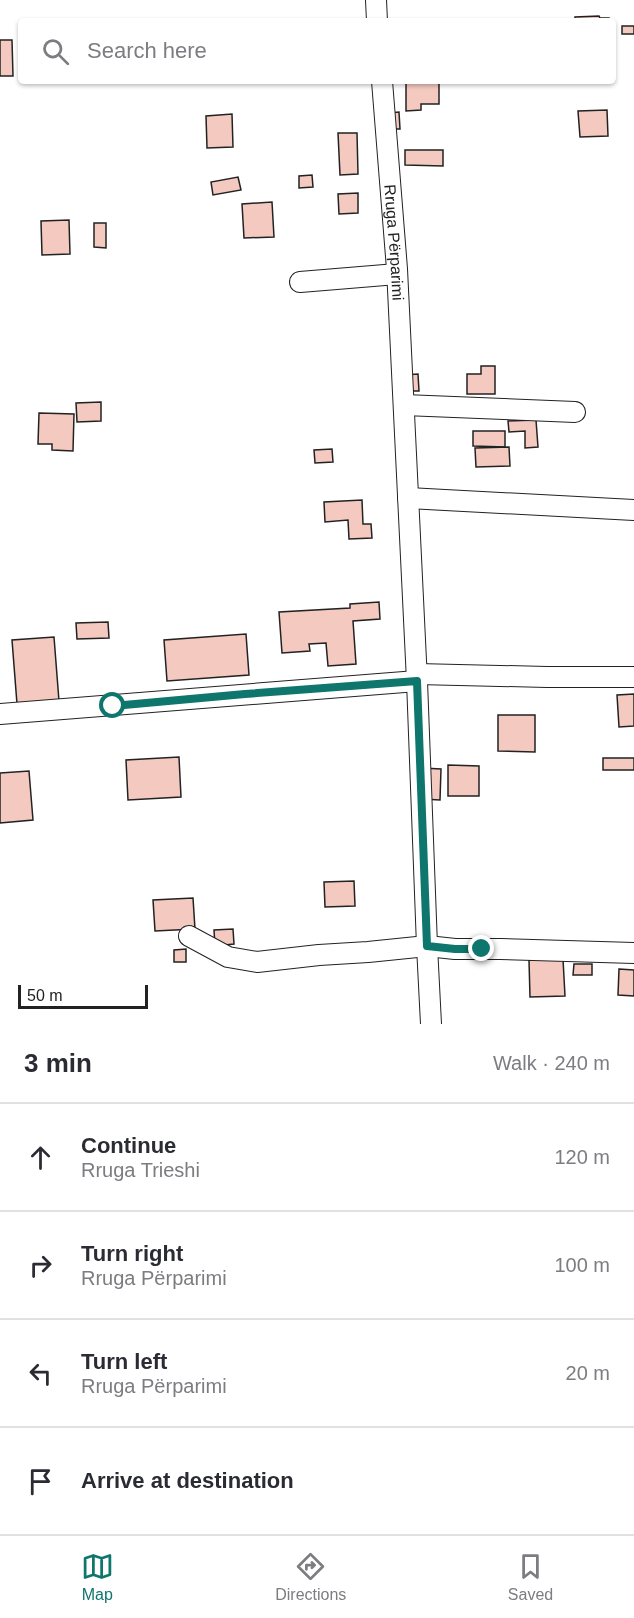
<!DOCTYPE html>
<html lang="en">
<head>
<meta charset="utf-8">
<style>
	:root { --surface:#fff; --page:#f2f2f3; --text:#2b2b33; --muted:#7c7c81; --line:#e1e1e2; --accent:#0f766e }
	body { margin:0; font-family:Helvetica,sans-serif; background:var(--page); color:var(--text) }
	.scale { position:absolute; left:18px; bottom:15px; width:130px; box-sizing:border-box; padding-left:6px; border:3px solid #222; border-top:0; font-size:16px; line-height:21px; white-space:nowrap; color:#222; -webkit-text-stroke:4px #fff; paint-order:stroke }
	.stop { position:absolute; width:18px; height:18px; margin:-14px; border:4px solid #0f766e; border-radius:50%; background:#fff }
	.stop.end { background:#0f766e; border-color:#fff; box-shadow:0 2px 6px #0008 }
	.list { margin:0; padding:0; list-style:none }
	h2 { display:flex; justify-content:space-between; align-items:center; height:78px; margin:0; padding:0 24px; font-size:26px }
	h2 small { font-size:20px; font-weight:400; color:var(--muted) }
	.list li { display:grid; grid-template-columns:39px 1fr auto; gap:18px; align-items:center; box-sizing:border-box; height:108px; padding:0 24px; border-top:2px solid var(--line) }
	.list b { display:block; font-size:22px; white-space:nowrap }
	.list p { margin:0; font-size:20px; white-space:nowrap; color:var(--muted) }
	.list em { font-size:20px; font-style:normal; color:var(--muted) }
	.icon { flex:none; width:33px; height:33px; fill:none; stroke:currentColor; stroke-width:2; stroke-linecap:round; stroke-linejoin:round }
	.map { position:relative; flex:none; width:634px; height:1024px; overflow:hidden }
	.search { position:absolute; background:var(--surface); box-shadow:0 2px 4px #0004; left:18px; right:18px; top:18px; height:66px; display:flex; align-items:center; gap:15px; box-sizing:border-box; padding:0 21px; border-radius:6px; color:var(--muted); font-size:22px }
	.sheet { height:510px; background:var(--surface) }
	nav { display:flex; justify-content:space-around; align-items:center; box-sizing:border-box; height:84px; border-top:2px solid var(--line); background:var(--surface); font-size:16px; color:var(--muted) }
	nav a { display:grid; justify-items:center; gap:3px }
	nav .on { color:var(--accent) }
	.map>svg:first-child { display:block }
</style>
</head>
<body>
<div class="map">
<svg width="634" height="1024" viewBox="0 0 634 1024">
	<rect width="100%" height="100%" fill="#fff"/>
	<g fill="#f3c9c0" stroke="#222" stroke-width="1.5">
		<polygon points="599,16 600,18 609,18 609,21 575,21 575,17"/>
		<rect x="622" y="26" width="12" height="8"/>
		<polygon points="0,40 12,40 13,76 0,76"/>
		<polygon points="406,81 439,81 439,104 421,104 421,110 406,111"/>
		<polygon points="607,110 608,136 580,137 578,111"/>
		<polygon points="399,112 400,129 389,129 388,113"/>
		<polygon points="232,114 233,147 207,148 206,116"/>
		<polygon points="338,133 357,133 358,174 340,175"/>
		<polygon points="405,150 443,150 443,166 405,165"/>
		<polygon points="312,175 313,187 299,188 299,176"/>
		<polygon points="238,177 241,190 213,195 211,182"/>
		<polygon points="358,193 358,213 339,214 338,194"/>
		<polygon points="272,202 274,237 244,238 242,204"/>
		<polygon points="69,220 70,254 42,255 41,221"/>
		<polygon points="94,223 106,223 106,248 94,247"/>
		<polygon points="481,366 495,366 495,394 467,394 467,374 481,374"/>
		<polygon points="418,374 419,391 405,391 404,375"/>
		<polygon points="101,402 101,421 77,422 76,403"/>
		<polygon points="39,413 74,414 73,451 52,450 52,444 38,444"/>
		<polygon points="536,420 538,447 525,448 525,431 509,432 508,421"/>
		<polygon points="473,431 505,431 505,447 473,446"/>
		<polygon points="509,447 510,466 476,467 475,448"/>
		<polygon points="332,449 333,462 315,463 314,450"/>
		<polygon points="362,500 363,524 371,524 372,538 349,539 348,520 325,522 324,502"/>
		<polygon points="379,602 380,619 353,621 356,664 328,666 326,643 309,644 310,651 282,653 279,612 350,608 350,604"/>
		<polygon points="108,622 109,638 77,639 76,623"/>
		<polygon points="246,634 249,675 167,681 164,640"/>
		<polygon points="54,637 59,701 17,704 12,640"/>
		<polygon points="634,694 634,726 619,727 617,695"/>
		<polygon points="498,715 535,715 535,752 498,751"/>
		<polygon points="179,757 181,797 128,800 126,760"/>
		<rect x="603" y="758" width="31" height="12"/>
		<polygon points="448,765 479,766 479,796 448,796"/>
		<polygon points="422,768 441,769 440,800 422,799"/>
		<polygon points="29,771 33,820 0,823 0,773"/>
		<polygon points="354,881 355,906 325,907 324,882"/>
		<polygon points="193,898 195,929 155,931 153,900"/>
		<polygon points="233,929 234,944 215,946 214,930"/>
		<polygon points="186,949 186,962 174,962 174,950"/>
		<polygon points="563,959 565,996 530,997 529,960"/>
		<polygon points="574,964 592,964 592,975 573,975"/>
		<polygon points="619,969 634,970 634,996 618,995"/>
	</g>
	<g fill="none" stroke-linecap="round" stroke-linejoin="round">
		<g stroke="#222" stroke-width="22">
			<g id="minor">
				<polyline points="376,0 377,21"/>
				<path id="s1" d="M382,81l15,188 20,412 10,265 4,78"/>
				<polyline points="300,282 397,274"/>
				<polyline points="404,405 575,412"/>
				<polyline points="408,498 634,510"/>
				<polyline points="417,674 547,677 634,677"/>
				<polyline points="0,714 417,681"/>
				<polyline points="189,936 228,957 257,962 319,955 368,952 427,946 455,949 500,949 634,953"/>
			</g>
		</g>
		<use href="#minor" stroke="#fff" stroke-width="20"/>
	</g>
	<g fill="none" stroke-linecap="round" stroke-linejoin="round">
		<polyline stroke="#0f766e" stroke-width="8" points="113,706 245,694 417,681 427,946 455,949 482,949"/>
	</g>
	<g text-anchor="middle" stroke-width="4.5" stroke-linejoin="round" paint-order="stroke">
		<g font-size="16" fill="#222" stroke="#fff">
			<text dy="6" stroke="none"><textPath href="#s1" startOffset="162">Rruga Përparimi</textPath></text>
		</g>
	</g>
</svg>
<div class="scale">50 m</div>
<div class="stop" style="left:113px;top:706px"></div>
<div class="stop end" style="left:482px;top:949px"></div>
<div class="search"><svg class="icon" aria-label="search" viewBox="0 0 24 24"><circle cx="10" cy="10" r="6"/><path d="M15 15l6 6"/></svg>Search here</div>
</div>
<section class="sheet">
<h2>3 min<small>Walk · 240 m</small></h2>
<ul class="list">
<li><svg class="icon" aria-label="ahead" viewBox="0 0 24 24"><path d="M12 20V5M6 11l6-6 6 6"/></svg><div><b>Continue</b><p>Rruga Trieshi</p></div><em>120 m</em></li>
<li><svg class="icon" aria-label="right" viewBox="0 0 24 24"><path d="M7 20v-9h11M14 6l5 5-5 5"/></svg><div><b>Turn right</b><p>Rruga Përparimi</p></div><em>100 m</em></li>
<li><svg class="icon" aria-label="left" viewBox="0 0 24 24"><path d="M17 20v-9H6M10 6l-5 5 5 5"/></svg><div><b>Turn left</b><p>Rruga Përparimi</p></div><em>20 m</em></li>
<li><svg class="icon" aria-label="arrive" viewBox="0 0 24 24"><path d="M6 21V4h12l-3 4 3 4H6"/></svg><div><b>Arrive at destination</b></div></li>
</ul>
</section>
<nav>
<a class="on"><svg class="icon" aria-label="map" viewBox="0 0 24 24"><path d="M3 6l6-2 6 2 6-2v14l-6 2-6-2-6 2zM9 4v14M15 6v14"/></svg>Map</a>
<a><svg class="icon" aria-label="directions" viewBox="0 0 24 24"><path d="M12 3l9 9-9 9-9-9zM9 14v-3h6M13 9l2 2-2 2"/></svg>Directions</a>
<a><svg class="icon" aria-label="saved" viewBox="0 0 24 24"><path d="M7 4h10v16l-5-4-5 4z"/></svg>Saved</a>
</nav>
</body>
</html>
